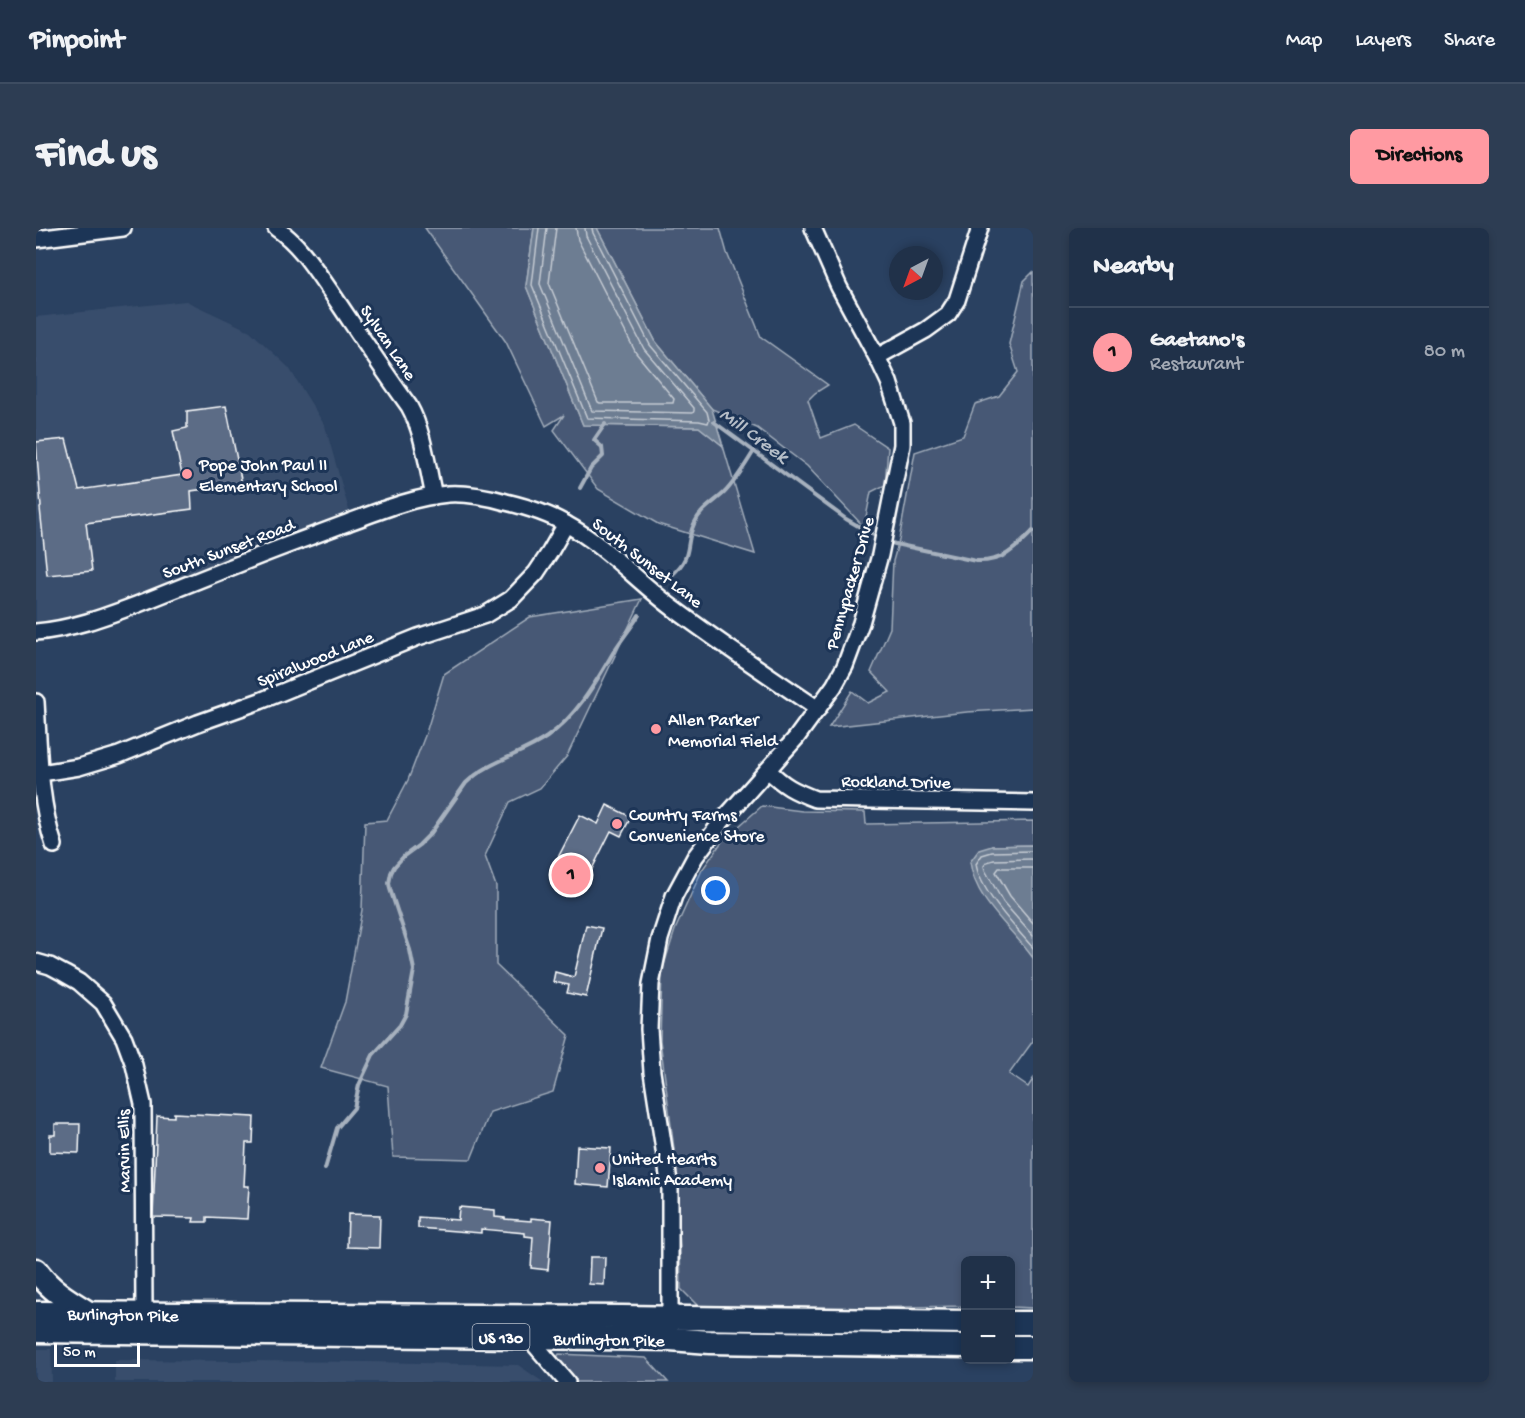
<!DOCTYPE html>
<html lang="en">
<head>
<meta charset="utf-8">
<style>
	:root { --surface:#203149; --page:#2d3d53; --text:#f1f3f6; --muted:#a2a9b4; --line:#3d4c61; --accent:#ff9aa2 }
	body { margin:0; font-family:"Gochi Hand",sans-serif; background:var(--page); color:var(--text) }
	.controls { position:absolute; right:18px; bottom:18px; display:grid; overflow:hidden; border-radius:9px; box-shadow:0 3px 9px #0003 }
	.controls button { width:54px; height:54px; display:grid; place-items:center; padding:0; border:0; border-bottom:2px solid var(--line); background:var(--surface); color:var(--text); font:30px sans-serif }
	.compass { position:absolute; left:853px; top:18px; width:54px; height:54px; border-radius:50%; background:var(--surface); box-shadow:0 3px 9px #0003; rotate:221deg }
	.scale { position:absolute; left:18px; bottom:15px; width:86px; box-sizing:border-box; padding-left:6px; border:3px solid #fff; border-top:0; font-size:16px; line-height:21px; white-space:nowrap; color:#fff; -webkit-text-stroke:4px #1d3557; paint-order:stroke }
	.you { position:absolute; left:680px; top:663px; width:21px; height:21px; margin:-15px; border:4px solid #fff; border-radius:50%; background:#1a73e8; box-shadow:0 0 0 9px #1a73e833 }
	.badge { display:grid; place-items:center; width:39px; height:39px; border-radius:50%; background:var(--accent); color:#111; font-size:20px; font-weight:700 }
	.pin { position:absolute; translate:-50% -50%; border:3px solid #fff; box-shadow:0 2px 6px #0006 }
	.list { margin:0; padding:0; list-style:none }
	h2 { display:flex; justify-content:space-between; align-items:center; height:78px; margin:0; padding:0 24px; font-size:26px }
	h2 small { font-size:20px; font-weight:400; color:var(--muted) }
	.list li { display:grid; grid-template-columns:39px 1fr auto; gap:18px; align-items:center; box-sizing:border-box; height:90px; padding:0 24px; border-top:2px solid var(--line) }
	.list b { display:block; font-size:22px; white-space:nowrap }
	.list p { margin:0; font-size:20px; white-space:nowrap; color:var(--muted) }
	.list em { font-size:20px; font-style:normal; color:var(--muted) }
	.map { position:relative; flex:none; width:997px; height:1154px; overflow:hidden; border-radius:9px }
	header { display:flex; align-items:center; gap:36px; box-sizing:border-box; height:84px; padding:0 30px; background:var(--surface); border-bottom:2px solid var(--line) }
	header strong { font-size:28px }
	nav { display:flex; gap:33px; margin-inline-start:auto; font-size:21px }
	.intro { display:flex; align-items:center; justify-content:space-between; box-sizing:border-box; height:144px; padding:0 36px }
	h1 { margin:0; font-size:42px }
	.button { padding:15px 27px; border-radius:9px; background:var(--accent); color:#111; font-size:21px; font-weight:700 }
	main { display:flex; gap:36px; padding:0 36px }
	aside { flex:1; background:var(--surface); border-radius:9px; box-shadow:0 3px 9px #0003 }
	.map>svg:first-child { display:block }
</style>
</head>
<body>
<header>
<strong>Pinpoint</strong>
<nav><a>Map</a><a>Layers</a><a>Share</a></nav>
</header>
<div class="intro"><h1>Find us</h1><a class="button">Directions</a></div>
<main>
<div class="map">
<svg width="997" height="1154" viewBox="0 0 997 1154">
	<rect width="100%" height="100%" fill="#2a4161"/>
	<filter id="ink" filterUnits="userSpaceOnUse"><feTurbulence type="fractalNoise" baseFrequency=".0167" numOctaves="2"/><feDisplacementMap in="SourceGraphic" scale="12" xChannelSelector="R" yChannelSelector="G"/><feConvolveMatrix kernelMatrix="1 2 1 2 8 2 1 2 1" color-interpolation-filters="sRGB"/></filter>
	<g filter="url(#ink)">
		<g fill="#394e6c">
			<polygon points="150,73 214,103 253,140 289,198 316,293 83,383 0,404 0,89"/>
			<polygon points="0,1121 15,1121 16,1154 0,1154"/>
			<polygon points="79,1132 331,1134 482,1137 507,1154 79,1154"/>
		</g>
		<g fill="#465975" stroke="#a2acba" stroke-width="1.5">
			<polygon points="389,0 498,0 490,58 547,197 663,199 687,218 719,326 622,296 562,261 518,202 528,187 510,198 470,114"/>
			<polygon points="561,0 684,0 691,25 725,109 792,157 779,165 772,172 785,210 818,197 852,220 849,257 835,264 828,299 771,238 721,200 676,181 620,114"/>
			<polygon points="997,44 997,480 931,484 793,499 816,463 832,475 854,464 835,444 854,400 857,333 863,312 879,224 927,208 939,176 963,168 982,144 973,116 988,53"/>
			<polygon points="606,371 531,528 504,560 474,574 449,628 460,658 460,737 533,807 517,864 454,884 435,931 357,929 352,858 285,840 309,774 326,682 329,594 351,592 372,552 390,505 408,446 494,389"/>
			<polygon points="726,578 766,583 829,584 830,596 997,593 997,617 956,618 997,730 997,813 973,846 992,859 997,851 997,1080 975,1079 974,1032 930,1032 929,1078 701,1082 662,1078 645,1061 644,1019 638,921 624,812 626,743 639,702 666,642 687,612"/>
			<polygon points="523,1126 610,1130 632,1154 540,1154 520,1131"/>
		</g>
		<g fill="#6d7d92" stroke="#a7b1be" stroke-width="1.5">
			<polygon points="498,0 561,0 620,114 676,181 687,218 663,199 547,197 490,58"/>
			<path d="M997,617v113c-22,-31 -58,-57 -63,-96l9,-12 13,-4z"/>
		</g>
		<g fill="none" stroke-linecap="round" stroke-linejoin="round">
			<g stroke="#c5cbd3" stroke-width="1.5">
				<polyline points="503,0 496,57 551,190 663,193 672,195 673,192 671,184 614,117 557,5 556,0"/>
				<polyline points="511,0 504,56 556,183 657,185 658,183 658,180 608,121 550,8 549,0"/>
				<polyline points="520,0 513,55 562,174 564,175 637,175 638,171 600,125 542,12 540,0"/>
				<path d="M997,623l-41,1 -10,3 -6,9c4,27 39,63 57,84"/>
				<polyline points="997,631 958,632 951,634 948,638 949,642 967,674 997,708"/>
				<polyline points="997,640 963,640 960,644 974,668 997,695"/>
			</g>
			<g stroke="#a7b1be" stroke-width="4">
				<polyline points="678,194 810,291 843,310"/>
				<polyline points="544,260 555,240 567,228 566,219 558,212 569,196"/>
				<path d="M850,313l9,3 81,17c27,1 39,-12 57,-30"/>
				<path d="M636,347c22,-20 12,-29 22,-51 6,-14 19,-21 30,-31 12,-12 21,-28 30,-42"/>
				<path d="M289,941l12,-41 17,-20 5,-23 14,-30 27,-30 6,-11 8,-44 -4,-20 -20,-61 -1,-6 2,-10 3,-6 10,-11 15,-11 12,-12 35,-50c23,-22 55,-28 81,-46 28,-20 46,-50 63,-79 8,-15 20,-28 29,-43"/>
			</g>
		</g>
		<g fill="#5b6c86" stroke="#fff" stroke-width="1.5">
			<polygon points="190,178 206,256 155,263 156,281 50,295 56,343 11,347 4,280 5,279 0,214 30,211 43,262 146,247 137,203 151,200 151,183"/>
			<polygon points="571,577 595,589 585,608 575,603 546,661 514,645 544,587 562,596"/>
			<polygon points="550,697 566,700 550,769 531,765 533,757 517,754 519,744 538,749"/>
			<polygon points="138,885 218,889 217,915 210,915 208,958 213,958 211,991 171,989 171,994 157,994 158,990 117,989 121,888 138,889"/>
			<polygon points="19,896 44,896 43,925 14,924 14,907 19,907"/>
			<polygon points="541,918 575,920 572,959 539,956"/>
			<polygon points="423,979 459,982 459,989 469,990 469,991 495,993 495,990 516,992 512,1042 495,1040 497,1009 489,1008 489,1005 445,1001 445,1005 382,1000 382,989 422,992"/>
			<polygon points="312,986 344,987 343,1020 311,1019"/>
			<polygon points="554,1029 569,1029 568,1057 553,1056"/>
		</g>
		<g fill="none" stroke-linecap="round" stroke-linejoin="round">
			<g stroke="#fff" stroke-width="20">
				<g id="minor">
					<path d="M240,0c25,17 40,43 57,67 25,37 49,74 76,111 15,27 18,60 25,90"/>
					<polyline points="0,11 87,0"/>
					<polyline points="841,129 890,102 912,86 921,72 944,0"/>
					<path d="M0,404c35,-3 68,-15 100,-27 41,-16 82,-33 123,-49 28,-11 56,-21 85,-32 33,-12 68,-27 104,-30 19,-1 40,3 58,8 21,5 41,11 60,22 39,21 71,57 107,84 47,35 96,68 145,101"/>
					<path d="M0,474c3,47 3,98 18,143"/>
					<path d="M732,542c16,16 26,21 47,29l218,4"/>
					<polyline points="5,545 43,539 83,527 162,495 224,473 382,409 449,387 475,371 500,345 514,324 530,296"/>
					<polyline points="0,734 14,738 29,746 43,754 67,775 88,810 98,837 107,876 108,1086"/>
					<polyline points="634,1098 634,960 616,844 613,801 615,756 624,711 638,668 659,629 686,593 760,510 798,458 809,438 825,395 844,327 866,217 866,195 853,154 844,135 803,59 777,0"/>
					<polyline points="493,1110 531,1154"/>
				</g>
			</g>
			<g stroke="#fff" stroke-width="27">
				<g id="highway">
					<path d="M0,1042c14,20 33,31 53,43"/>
					<polyline points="0,1085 586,1089 930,1094"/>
					<polyline points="974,1095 997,1095"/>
					<polyline points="0,1103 634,1111 674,1114 930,1118"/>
					<polyline points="974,1119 997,1119"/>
				</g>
			</g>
			<use href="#minor" stroke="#1d3557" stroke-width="15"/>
			<use href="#highway" stroke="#1d3557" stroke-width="22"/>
		</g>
	</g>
	<g fill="#ff9aa2" stroke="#1d3557" stroke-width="2">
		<circle cx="151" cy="246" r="6"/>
		<circle cx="620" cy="501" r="6"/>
		<circle cx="581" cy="596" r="6"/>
		<circle cx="564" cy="940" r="6"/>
	</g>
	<g text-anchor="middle" stroke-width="6" stroke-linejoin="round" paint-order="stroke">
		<rect fill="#1d3557" stroke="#bbc2cd" stroke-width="1.5" x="436.5" y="1096" width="57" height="26" rx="4.5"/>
		<g font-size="16" font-weight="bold" fill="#fff">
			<text x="465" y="1115">US 130</text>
		</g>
		<g font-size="18" fill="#fff" stroke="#1d3557">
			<text transform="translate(353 114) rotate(56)" y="6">Sylvan Lane</text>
			<text transform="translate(192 320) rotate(-21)" y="6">South Sunset Road</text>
			<text transform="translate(612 334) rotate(38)" y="6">South Sunset Lane</text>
			<text transform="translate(813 355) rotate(-74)" y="6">Pennypacker Drive</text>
			<text transform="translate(279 430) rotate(-22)" y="6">Spiralwood Lane</text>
			<text transform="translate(860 553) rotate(1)" y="6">Rockland Drive</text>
			<text transform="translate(87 923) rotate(-91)" y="6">Marvin Ellis</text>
			<text transform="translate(87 1086) rotate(1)" y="6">Burlington Pike</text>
			<text transform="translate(573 1111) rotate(1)" y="6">Burlington Pike</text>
		</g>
		<g font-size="18" fill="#fff" stroke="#1d3557" text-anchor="start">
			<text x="163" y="242">Pope John Paul II<tspan x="163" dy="21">Elementary School</tspan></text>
			<text x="632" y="497">Allen Parker<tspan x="632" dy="21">Memorial Field</tspan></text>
			<text x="593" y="592">Country Farms<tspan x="593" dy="21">Convenience Store</tspan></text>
			<text x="576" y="936">United Hearts<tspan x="576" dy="21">Islamic Academy</tspan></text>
		</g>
		<g font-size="20" font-style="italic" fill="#b6bec8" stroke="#1d3557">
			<text transform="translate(719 206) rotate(36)" y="7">Mill Creek</text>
		</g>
	</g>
</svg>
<div class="controls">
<button>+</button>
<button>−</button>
</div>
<svg class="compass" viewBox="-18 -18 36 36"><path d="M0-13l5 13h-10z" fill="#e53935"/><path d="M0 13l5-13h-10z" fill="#a2a9b4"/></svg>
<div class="scale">50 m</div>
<div class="you"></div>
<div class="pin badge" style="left:535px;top:647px">1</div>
</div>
<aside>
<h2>Nearby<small></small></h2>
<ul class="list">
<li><span class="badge">1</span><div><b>Gaetano's</b><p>Restaurant</p></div><em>80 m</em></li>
</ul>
</aside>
</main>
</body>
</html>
